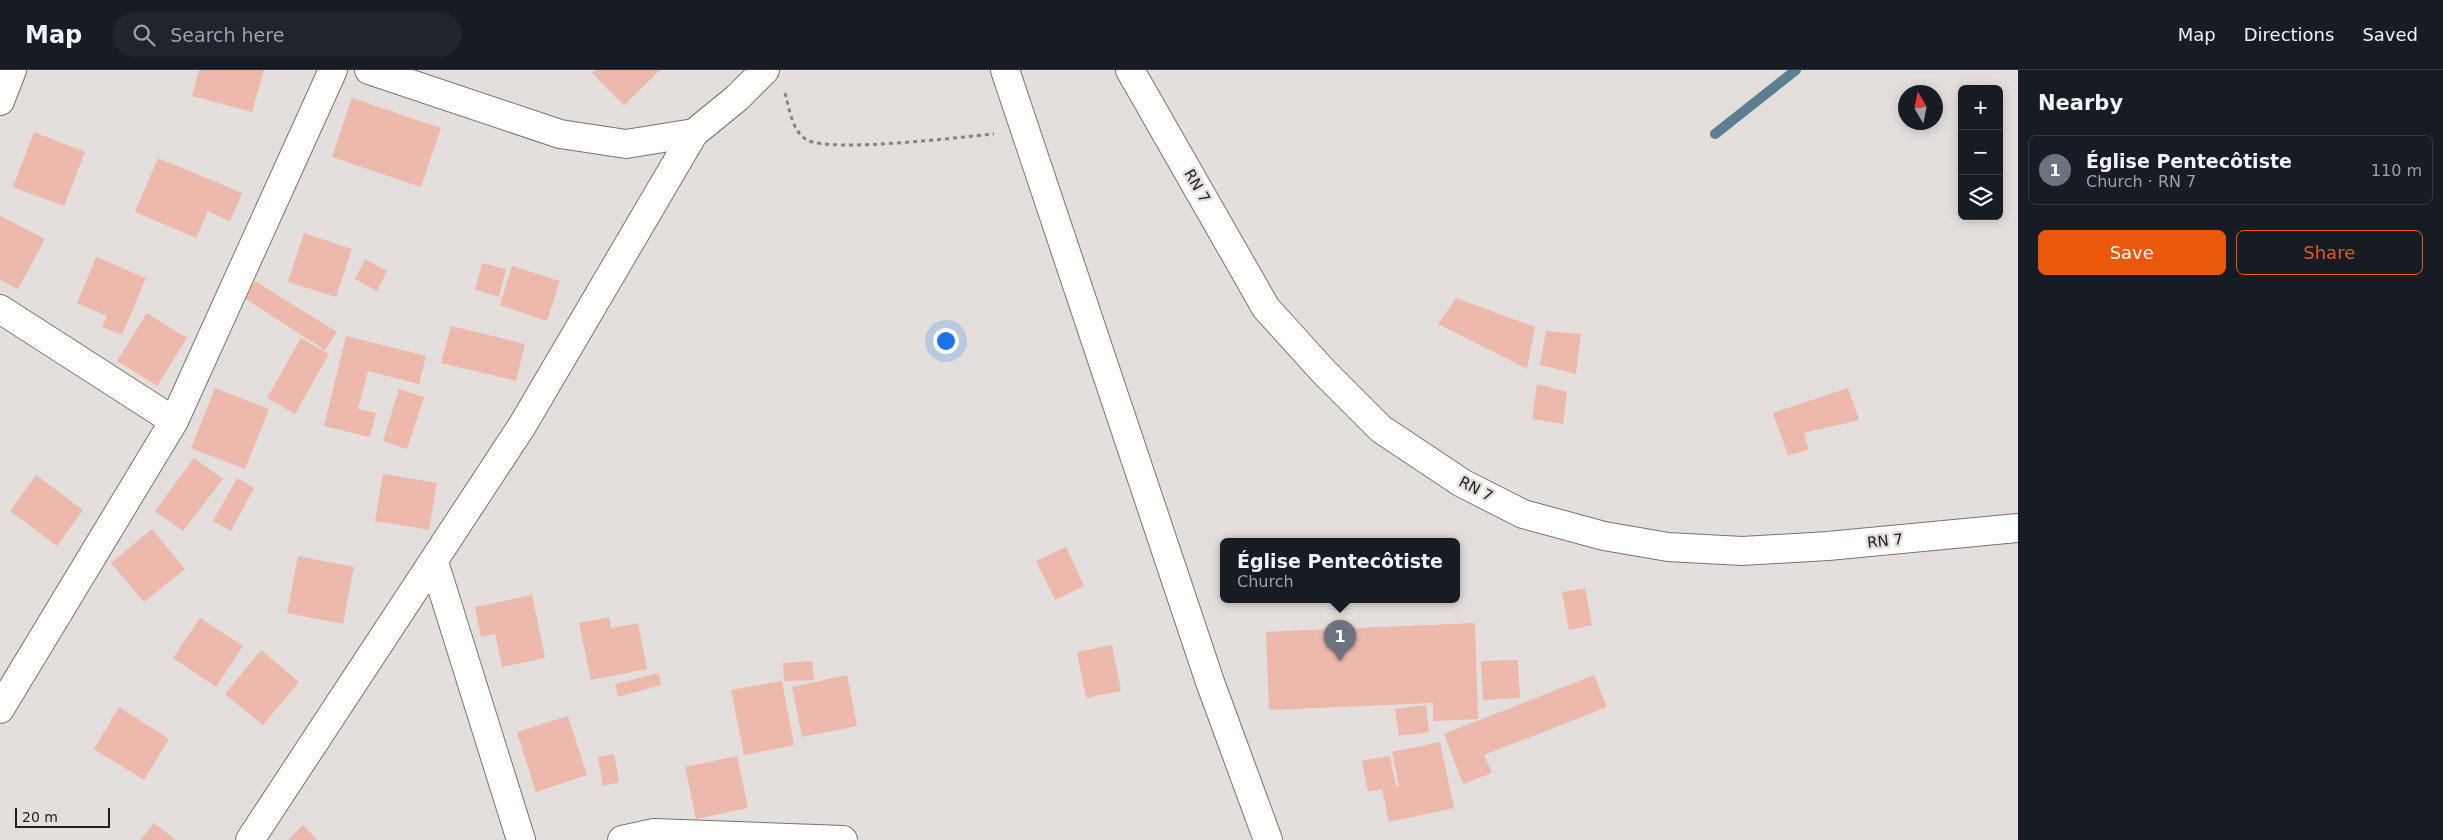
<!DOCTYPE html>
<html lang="en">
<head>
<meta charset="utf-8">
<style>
	:root { --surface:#171b24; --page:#20242c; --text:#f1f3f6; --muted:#9ea1a6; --line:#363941; --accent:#ea580c }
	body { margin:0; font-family:"DejaVu Sans",sans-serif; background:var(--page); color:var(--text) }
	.controls { position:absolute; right:15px; top:15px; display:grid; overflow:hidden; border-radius:8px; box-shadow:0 2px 12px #0003 }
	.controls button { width:45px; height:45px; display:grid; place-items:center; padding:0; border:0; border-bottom:1px solid var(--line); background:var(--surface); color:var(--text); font:25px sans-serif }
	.compass { position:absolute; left:1898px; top:15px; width:45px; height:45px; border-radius:50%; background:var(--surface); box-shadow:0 2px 12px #0003; rotate:350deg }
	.scale { position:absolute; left:15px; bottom:12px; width:95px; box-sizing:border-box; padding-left:5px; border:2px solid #21201f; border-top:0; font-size:14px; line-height:18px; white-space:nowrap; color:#21201f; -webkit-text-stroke:4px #e4dfdc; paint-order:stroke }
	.you { position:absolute; left:945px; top:270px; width:18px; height:18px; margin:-12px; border:4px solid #fff; border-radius:50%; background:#1a73e8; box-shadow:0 0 0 8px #1a73e833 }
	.badge { display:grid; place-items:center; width:32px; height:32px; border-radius:50%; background:var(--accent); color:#fff; font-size:16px; font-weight:700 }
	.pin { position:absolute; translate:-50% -41px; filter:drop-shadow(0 1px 2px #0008) }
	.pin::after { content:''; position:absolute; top:26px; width:18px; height:15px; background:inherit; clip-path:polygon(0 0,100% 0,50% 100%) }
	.popup { position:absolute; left:1220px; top:468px; width:240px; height:65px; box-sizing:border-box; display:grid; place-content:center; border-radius:8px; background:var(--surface); filter:drop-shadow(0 1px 4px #0005); font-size:16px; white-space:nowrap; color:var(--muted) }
	.popup b { font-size:19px; color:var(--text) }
	.popup::after { content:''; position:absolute; left:50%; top:100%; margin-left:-10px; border:10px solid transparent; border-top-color:var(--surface) }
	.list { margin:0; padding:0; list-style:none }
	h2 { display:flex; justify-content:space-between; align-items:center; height:65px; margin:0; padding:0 20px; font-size:21px }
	h2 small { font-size:16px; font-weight:400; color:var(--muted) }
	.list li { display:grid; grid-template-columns:32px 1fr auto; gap:15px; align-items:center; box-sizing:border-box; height:70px; margin:0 10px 10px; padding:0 10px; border:1px solid var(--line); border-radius:8px }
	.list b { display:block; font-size:19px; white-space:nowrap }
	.list p { margin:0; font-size:16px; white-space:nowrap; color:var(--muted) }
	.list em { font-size:16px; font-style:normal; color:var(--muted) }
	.actions { display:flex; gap:10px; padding:15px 20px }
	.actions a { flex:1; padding:11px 0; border:1px solid var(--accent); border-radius:8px; text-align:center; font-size:18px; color:var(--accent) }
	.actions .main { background:var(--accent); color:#fff }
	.icon { flex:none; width:28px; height:28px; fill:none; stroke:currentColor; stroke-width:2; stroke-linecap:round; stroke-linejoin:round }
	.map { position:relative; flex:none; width:2018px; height:770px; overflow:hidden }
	header { display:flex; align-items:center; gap:30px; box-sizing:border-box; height:70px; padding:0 25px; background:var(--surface); border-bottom:1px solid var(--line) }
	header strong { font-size:24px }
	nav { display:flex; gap:28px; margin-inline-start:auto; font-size:18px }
	.search { width:350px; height:45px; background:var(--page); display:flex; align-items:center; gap:12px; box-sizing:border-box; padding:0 18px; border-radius:28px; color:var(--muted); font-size:19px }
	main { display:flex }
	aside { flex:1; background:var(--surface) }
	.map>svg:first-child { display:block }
</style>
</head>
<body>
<header>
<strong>Map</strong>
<div class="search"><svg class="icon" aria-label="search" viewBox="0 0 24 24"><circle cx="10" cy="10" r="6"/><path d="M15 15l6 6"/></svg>Search here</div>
<nav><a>Map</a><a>Directions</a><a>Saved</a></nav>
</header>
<main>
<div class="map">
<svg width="2018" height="770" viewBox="0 0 2018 770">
	<rect width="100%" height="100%" fill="#e4dfdc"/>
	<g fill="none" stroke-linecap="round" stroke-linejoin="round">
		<polyline stroke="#5c7e90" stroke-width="10" points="1715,64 1796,0"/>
	</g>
	<g fill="#edb9ac">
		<polygon points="199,0 264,0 252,42 192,26"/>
		<polygon points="595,0 660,0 624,35 592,3"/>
		<polygon points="352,28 441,58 421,117 332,87"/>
		<polygon points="34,62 85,82 64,136 13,117"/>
		<polygon points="158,88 242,123 230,151 208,141 196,168 135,142"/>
		<polygon points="0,146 45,169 18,219 0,210"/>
		<polygon points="304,163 352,179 336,227 288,212"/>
		<polygon points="96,187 146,208 122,265 102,257 107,246 77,233"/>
		<polygon points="365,189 387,201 377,221 355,209"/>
		<polygon points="482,193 506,199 499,227 475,220"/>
		<polygon points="512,196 560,211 547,251 500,235"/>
		<polygon points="255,211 337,262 325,280 244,228"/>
		<polygon points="1456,228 1535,257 1527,299 1438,254"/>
		<polygon points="147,243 187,268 157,316 117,291"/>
		<polygon points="451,256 525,274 516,311 441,293"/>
		<polygon points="1546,261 1581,264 1576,304 1540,295"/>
		<polygon points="346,266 426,286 419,314 368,301 358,339 376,343 370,367 324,356"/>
		<polygon points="301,268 329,284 295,344 267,328"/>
		<polygon points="1537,314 1567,322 1563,354 1532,349"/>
		<polygon points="215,318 269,339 245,399 191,378"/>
		<polygon points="1848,318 1859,350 1804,363 1809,380 1788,385 1773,343"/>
		<polygon points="399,319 424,327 407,379 383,371"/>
		<polygon points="194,388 223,409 183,461 155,441"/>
		<polygon points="383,404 437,413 429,460 375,451"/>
		<polygon points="36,405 83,440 57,476 10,441"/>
		<polygon points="237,408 254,418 231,461 213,451"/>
		<polygon points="152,459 185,499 144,532 111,493"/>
		<polygon points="1066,477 1084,516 1055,530 1036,491"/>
		<polygon points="298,486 354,497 343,554 287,543"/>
		<polygon points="1585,518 1592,555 1569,560 1562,522"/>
		<polygon points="532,525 545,588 502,597 495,564 481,567 475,537"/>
		<polygon points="609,547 611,558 638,553 647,599 591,610 579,553"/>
		<polygon points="200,548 243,576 216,617 173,588"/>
		<polygon points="1475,553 1478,649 1433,651 1433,633 1269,640 1266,562"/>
		<polygon points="1112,575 1121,621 1086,628 1077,582"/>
		<polygon points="261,580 299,612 263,655 225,624"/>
		<polygon points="1518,590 1520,628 1483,630 1481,591"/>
		<polygon points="812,591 814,610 784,611 783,593"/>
		<polygon points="659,603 661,615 618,627 615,614"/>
		<polygon points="847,605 857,656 802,667 792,617"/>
		<polygon points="1594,605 1607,637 1484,685 1492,703 1463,714 1444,664"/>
		<polygon points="782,611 794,675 744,685 731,620"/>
		<polygon points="1426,635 1429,662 1399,666 1395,639"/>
		<polygon points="119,637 169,669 144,710 94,679"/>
		<polygon points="568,646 587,705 536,722 517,662"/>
		<polygon points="1440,672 1454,738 1389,752 1382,719 1368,722 1362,691 1390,686 1396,716 1399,716 1392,682"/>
		<polygon points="614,684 619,712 603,716 598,687"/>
		<polygon points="737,686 748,738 696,749 685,697"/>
		<polygon points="154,753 176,770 140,770"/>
		<polygon points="303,755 317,770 288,770"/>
	</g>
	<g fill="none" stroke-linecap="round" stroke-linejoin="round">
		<g stroke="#777370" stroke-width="30">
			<g id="minor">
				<polyline points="369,0 560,64 626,74 694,63 737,28 765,0"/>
				<polyline points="0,31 12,0"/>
				<polyline points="0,239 174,351"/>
				<polyline points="434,492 521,770"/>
				<polyline points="0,639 174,351 333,0"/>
				<polyline points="250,770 522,356 694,63"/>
				<polyline points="622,770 654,763 843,770"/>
			</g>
		</g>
		<g stroke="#777370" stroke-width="30">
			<polyline id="secondary" points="1005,0 1210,612 1268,770"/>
		</g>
		<g stroke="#777370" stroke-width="30">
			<polyline id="primary" points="1130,0 1266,238 1324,302 1381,359 1462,413 1523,444 1604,466 1668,477 1742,481 1828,476 2018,458"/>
		</g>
		<path stroke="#868381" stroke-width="3" stroke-dasharray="4 4" stroke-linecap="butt" d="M785,23c4,14 7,39 22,47 26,13 152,-3 187,-6"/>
		<use href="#minor" stroke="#fff" stroke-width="28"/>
		<use href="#secondary" stroke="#fff" stroke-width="28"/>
		<use href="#primary" stroke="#fff" stroke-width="28"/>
	</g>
	<g text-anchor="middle" stroke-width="5" stroke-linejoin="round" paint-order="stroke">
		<g font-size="15" fill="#21201f" stroke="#e4dfdc">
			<text transform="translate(1197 116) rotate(60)" y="5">RN 7</text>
			<text transform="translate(1476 419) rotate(28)" y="5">RN 7</text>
			<text transform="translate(1885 471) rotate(-6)" y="5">RN 7</text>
		</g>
	</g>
</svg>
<div class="controls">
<button>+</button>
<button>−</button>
<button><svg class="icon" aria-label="layers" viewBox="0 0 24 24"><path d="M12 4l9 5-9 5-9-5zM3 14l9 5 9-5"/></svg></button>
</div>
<svg class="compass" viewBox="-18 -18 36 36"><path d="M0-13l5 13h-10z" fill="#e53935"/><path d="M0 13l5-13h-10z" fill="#9ea1a6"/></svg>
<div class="scale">20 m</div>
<div class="you"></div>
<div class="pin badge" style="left:1340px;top:591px;background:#6b7280">1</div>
<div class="popup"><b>Église Pentecôtiste</b>Church</div>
</div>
<aside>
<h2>Nearby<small></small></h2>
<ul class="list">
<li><span class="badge" style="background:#6b7280">1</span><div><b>Église Pentecôtiste</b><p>Church · RN 7</p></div><em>110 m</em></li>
</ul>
<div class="actions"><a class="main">Save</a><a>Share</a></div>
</aside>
</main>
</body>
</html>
